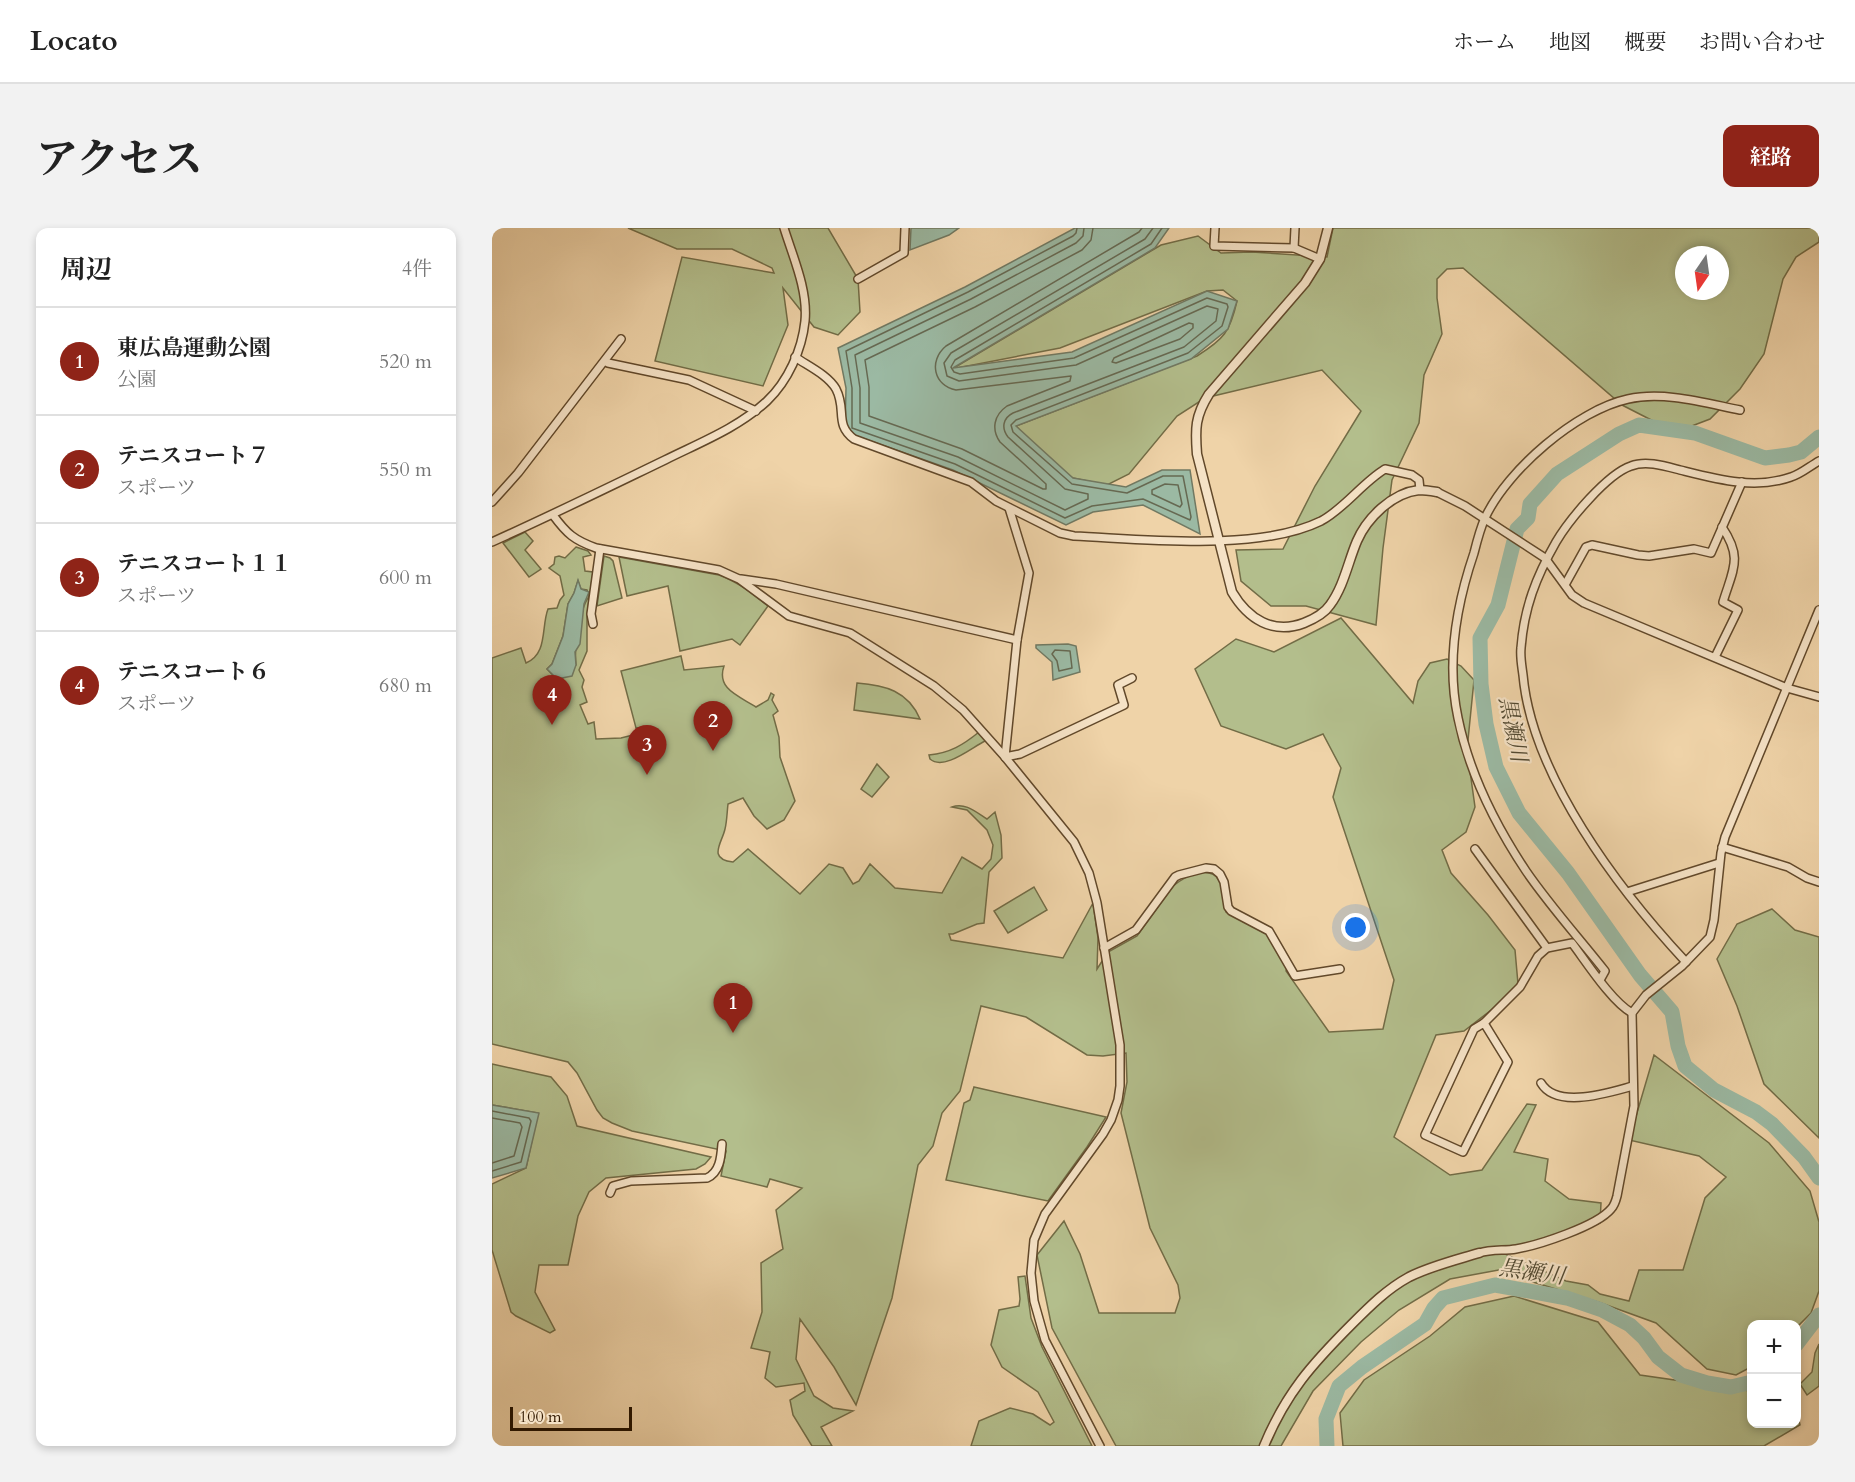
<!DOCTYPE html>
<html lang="ja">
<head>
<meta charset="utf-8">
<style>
	:root { --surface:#fff; --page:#f2f2f2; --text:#222; --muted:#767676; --line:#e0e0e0; --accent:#8f2418 }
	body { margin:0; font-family:Cardo,"Noto Serif JP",serif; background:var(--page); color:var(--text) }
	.controls { position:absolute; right:18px; bottom:18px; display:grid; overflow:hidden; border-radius:12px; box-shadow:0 3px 9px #0003 }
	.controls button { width:54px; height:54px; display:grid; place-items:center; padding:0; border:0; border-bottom:2px solid var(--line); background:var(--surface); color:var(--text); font:30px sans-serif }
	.compass { position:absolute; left:1183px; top:18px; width:54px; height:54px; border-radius:50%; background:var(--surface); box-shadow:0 3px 9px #0003; rotate:193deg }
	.scale { position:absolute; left:18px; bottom:15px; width:122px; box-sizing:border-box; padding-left:6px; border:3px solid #321900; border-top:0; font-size:16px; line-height:21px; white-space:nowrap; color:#321900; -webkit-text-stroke:4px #f5e2c6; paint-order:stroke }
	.you { position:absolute; left:864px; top:700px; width:21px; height:21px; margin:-15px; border:4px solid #fff; border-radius:50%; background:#1a73e8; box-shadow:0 0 0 9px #1a73e833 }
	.badge { display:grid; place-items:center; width:39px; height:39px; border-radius:50%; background:var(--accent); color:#fff; font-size:20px; font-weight:700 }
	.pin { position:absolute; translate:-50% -50px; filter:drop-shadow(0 2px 3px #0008) }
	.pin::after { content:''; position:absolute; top:32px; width:21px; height:18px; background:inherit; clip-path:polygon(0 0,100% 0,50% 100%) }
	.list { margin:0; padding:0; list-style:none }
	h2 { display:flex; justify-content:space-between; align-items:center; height:78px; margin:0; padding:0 24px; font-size:26px }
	h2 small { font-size:20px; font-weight:400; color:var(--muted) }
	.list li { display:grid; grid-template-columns:39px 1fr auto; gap:18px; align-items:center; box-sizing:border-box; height:108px; padding:0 24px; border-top:2px solid var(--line) }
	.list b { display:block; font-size:22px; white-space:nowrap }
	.list p { margin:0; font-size:20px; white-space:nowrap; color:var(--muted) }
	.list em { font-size:20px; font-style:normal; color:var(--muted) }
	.map { position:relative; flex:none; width:1327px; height:1218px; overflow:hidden; border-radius:12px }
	header { display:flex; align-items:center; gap:36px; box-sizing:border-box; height:84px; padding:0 30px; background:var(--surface); border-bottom:2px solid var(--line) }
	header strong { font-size:28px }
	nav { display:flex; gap:33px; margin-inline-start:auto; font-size:21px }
	.intro { display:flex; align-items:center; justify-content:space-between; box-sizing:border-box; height:144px; padding:0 36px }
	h1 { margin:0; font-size:42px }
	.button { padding:15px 27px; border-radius:12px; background:var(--accent); color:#fff; font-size:21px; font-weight:700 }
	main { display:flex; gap:36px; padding:0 36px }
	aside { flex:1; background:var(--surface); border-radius:12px; box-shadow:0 3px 9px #0003 }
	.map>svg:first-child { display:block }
</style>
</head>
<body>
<header>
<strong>Locato</strong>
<nav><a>ホーム</a><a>地図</a><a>概要</a><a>お問い合わせ</a></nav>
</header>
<div class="intro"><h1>アクセス</h1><a class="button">経路</a></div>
<main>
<aside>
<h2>周辺<small>4件</small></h2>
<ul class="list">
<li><span class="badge">1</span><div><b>東広島運動公園</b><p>公園</p></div><em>520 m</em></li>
<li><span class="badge">2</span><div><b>テニスコート７</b><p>スポーツ</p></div><em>550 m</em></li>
<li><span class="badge">3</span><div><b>テニスコート１１</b><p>スポーツ</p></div><em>600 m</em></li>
<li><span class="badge">4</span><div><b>テニスコート６</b><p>スポーツ</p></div><em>680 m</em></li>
</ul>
</aside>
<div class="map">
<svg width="1327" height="1218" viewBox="0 0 1327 1218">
	<rect width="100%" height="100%" fill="#efd3a8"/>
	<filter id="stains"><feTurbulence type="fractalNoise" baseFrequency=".00333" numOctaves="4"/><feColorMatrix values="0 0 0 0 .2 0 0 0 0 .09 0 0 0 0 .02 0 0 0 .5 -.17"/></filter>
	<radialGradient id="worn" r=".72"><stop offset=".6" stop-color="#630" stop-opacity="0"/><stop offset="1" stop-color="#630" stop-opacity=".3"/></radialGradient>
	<g fill="#b3be8c" stroke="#726c46" stroke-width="1.5" fill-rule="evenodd">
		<polygon points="136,0 336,0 366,51 368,84 346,107 322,99 291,60 296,97 271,158 163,133 190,29 282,45 280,40 240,21 185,21"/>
		<path d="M841,0h486v14l-23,15 -13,22 -19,75 -24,35 -30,30 -26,10 -23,-4 -39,-20 -159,-137 -16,1 -10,10v19l5,36 -18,41 -5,48 -27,57 -9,68 -7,77 -70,-19h-35l-30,-25 -5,-31 47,-1 32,-63 46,-75 -39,-41 -117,28 -28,18 -48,58 -22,11 -34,-7 -25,-17 -32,-35 181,-70c27,-17 33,-24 40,-55l-14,-11 -16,1 -147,57 -108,21 209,-124 37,-9 23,17 31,-1 75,5zM1192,27h36v36h-36z"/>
		<polygon points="33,304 41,313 33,322 49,341 37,349 11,315"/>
		<path d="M84,319l12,4 3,4 -8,2 2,14 8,1 -6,43v36l-8,19 5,10 -2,7 5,15 -7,3 8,19 6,-2 2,17 25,-1 24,-6 -1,-5 -8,1 -15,-57 60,-15 3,14 40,-4c-8,23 15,30 32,41l12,-7 3,-7 3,2 -2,5 6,11 -5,4 6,22 1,20 15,44 -11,19 -17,9 -13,-13 -11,-18 -15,6c-1,8 -1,17 -3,25 -3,14 -18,30 8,33l15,-13 52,45 29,-30 14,4 10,16 6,-3 11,-17 25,24 47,5 20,-36 20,12 9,-10 2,-14 -6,-15 -20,-20 -15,-3c13,-5 24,5 35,12l8,-7 6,23 1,23 -13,14 -5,51 -7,1 -24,10h-4l2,6 112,18 30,-55 5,35 -1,31 11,-17 29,-16 36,-50c11,-9 36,-22 46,-6 6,8 5,23 7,32l40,19 21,37 -1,3 43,61 54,-3 11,-49 -61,-183 8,-29 -18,-34 -37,15 -65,-23 -26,-57 41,-30 38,13 67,-34 72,85 5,-22 12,-18 17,-4 14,7 13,14 -7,70 8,57 -9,25 -24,18 9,23 37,42 27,35 3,34 -19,20 -35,27 -28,4 -42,102 56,38 32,-5 45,-66 9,1 -22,47 34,7 -3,22 24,18 32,4 -1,20 -61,24 -34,7 61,27 22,4 12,9 29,7 10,-31h44l22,-72 21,-21 -27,-21 -70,-16 25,-85 115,88 41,48 9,31v69l-8,22 -14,14 -1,-3h-44l-1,43 -15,8 -29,-6 -51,-46 -55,-20 -68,-21 -29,-13 -54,10 -51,31 -38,32 -48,49 -32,55h-165l-64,-118 -15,-73 27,-34 16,33 19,59h76l5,-15 -2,-13 -28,-57 -29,-115 6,-31 -1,-29 -23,3 -16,-1 -61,-38 -45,-11 -21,85 -18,22 -9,33 -15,19 -26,133 -36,107 -22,-38 -34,-48 -4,40 18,37 19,12 20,3 -32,16 11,19h-20l-19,-31 -3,-15 15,-9 -1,-8 -28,4 -11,-9 5,-26 -19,-4 11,-36 -1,-49 22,-14 -7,-39 26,-22 -32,-9 -3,8 -46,-11 5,-25 -94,-20 -20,-8 -9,-5 -6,-8 -20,-37 -9,-11 -76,-18v-386l29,-10 5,15c22,-9 15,-36 22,-54l9,-1 3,-8 4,-5 -4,-19 -11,-8 5,-4 1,-7 4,-1 6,2zM86,353l3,8 6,1 2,6c-10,15 -15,51 -13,69l-19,14 -10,-10 5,-5 11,-28 5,-32 6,-11z"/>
		<polygon points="112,328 118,330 121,333 130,370 105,378"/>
		<path d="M127,329l100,18c19,7 33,18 49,31l-28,39 -8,-6 -52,12 -12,-65 -41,10z"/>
		<path d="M365,455c28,2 51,8 63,36l-66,-9z"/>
		<path d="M487,504l8,7 -2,2c-14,7 -41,30 -55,18l-1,-4c21,-2 34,-10 50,-23z"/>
		<polygon points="385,536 397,549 380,569 369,561"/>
		<polygon points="542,659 555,682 516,705 502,683"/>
		<polygon points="1280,681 1303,702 1327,709 1327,910 1272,856 1245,778 1225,731 1245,696"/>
		<polygon points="0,836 59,849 75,868 85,898 219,929 213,936 204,941 114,950 97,964 86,988 76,1037 47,1037 43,1064 63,1102 58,1105 24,1088 19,1084 0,1022 0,956 34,940 46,885 0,877"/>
		<polygon points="482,859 614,889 595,919 556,973 454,952 472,875 478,872"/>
		<polygon points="533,1048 539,1090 550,1119 600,1218 479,1218 487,1193 518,1180 541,1186 558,1197 562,1194 546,1164 510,1139 499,1117 507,1082 527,1078 528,1071 526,1049"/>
		<polygon points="1022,1068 1106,1094 1148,1147 1259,1163 1260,1196 1304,1196 1305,1184 1308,1197 1272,1218 851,1218 848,1185 872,1152 938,1108 973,1079"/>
		<polygon points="1327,1116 1327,1158 1315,1167 1308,1156 1320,1144 1323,1125"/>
	</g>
	<g fill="#9bb9a3" stroke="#717962" stroke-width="1.5">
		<polygon points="419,0 467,0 457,7 418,22"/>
		<polygon points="583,0 677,0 663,20 461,140 580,124 715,63 745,73 736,101 699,131 524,198 581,250 634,259 670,242 698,242 708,306 651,277 601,284 574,297 461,242 353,204 354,160 346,120 473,59"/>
		<polygon points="86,352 89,361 97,364 92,376 88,416 83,424 84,437 80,448 65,451 55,441 60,436 71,408 76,376 82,365"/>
		<polygon points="576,416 584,418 588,444 561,452 560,434 544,420 544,417"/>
		<polygon points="0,877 47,885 34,940 0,950"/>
	</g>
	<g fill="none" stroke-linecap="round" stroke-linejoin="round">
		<g stroke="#666952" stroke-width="1.5">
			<polyline points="585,0 584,5 581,8 476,64 354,123 360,160 360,200 463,236 573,290 600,278 651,271 698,292 699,289 691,248 671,248 635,265 580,256 521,204 519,197 524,192 696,125 730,98 736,79 735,76 715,70 582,130 468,146 462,144 459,139 463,132 659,16 670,0"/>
			<path d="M592,0l-1,8 -7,7 -105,56 -116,56 5,33v35l98,34 107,53 23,-11v-5l-23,-5 -57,-52c-7,-9 -5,-19 5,-24l171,-66 32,-26 2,-12 -11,-3 -131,59 -117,16 -12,-5 -3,-13 7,-10 194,-114 8,-11"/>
			<path d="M601,0l-2,12 -9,10 -107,57 -110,53 4,27v29l93,33 81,40h3v-5l-46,-42c-9,-13 -6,-27 7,-36l63,-25 1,-5 -115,14c-22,-4 -28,-29 -10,-44l193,-114 3,-4"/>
			<polygon points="697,95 701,96 701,100 688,111 624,135 620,134 622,130"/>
			<polygon points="673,256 686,257 690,276 688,279 660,266 660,262"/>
			<polygon points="563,422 578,423 580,440 567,443 565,433 560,426"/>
			<polyline points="0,883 37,890 39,893 29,934 0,943"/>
			<polyline points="0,890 28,895 30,899 22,928 0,935"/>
		</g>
		<g stroke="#9bb9a3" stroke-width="15">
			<polyline points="1327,209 1309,224 1297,227 1273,230 1203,205 1147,197 1127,206 1065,246 1038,276 1036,290 1025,301 1006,377 988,410 989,456 994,496 1004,539 1027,585 1076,645 1148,747 1180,784 1186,818 1193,838 1222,862 1264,884 1280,896 1312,929 1327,950"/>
			<polyline points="1304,1117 1327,1087"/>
			<polyline points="835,1218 834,1191 847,1158 870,1139 933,1096 942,1080 951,1070 1003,1057 1075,1070 1110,1082 1138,1097 1152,1110 1166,1129 1189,1147 1215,1155 1239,1159 1260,1154"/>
		</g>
		<g stroke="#61482a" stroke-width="10">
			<g id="minor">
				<polyline points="723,0 722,18 802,20 828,31"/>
				<polyline points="802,20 803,0"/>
				<polyline points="366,51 412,25 413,0"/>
				<path d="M303,129c13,9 33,18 41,32 11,21 -2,35 18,50l117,43 25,19 64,32 14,3c70,3 184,16 247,-15 23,-12 41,-38 64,-52l27,6 7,5 1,10"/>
				<polyline points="113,133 116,135 197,152 264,183"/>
				<polyline points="945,264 973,278 1053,330 1080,367 1092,375 1295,460 1327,469"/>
				<polyline points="0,274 26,245 129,111"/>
				<polyline points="517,280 537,345 525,412 513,529 528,526 632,477 626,457 640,450"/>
				<path d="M61,287c14,19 21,25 43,33l123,22 20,9 50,37 61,17 84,53 29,24 42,47 69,85 15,31 8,30 23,142v41l-2,14 -7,20 -8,14 -58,80 -11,26 -3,33 3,28 11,39 55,106"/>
				<path d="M0,314c58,-26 115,-54 173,-82 34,-17 73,-32 102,-59 21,-20 35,-51 38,-80 3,-31 -12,-64 -21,-93"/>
				<polyline points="249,351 284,356 525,412"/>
				<polyline points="1074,355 1094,319 1100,317 1146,327 1157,328 1202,321 1219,325 1250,254"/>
				<polyline points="101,396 99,386 108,321"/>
				<path d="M1224,427l22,-45 -15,-8c10,-33 20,-44 -1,-75"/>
				<polyline points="1230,619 1296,639 1315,650 1327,654"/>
				<polyline points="983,621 1055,720"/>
				<polyline points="1135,664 1227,635"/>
				<polyline points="612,720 644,702 683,649 687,647 714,640 722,641 728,646 732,654 736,679 739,683 777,703 803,748 848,741"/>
				<path d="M1194,734c-67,-72 -154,-186 -163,-287 -1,-8 -3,-18 -2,-27 3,-40 15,-71 35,-106 13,-22 51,-68 75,-76 15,-6 34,0 49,4 36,9 75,20 111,7 10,-3 19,-11 28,-16"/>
				<path d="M1108,752l5,-9c-26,-33 -55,-65 -79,-100 -30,-45 -57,-99 -68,-153 -12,-56 -2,-112 16,-165 3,-12 6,-24 11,-35 22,-48 92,-108 143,-119 36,-8 77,4 112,11"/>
				<polygon points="992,795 1016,834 971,924 933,907 982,801"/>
				<path d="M992,795l36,-36 18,-31 9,-8 25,-5c15,20 40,59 60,70"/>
				<path d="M1049,855c16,27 69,9 92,3"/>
				<path d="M118,965l3,-7 18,-5 76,-3c13,-6 14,-21 15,-34"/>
				<path d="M987,1025c13,-4 25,-2 37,-4 23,-4 81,-23 95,-40 3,-3 5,-9 6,-13l17,-90 -2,-93 14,-18 36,-29 28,-29 4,-17 7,-67 4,-16 94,-227"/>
			</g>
		</g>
		<g stroke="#61482a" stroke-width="11">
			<g id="tertiary">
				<path d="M836,0l-8,31 -15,24 -96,111c-14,22 -14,35 -12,60l35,138c16,27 41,43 72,31 10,-4 20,-9 26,-18 14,-19 18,-43 27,-64 10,-23 35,-48 62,-51 6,0 12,1 18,2"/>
				<path d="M772,1218c22,-53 48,-82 88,-122 18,-18 35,-35 57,-47 22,-11 47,-17 70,-24"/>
			</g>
		</g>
		<use href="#minor" stroke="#f5e2c6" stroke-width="7"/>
		<use href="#tertiary" stroke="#f5e2c6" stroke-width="8"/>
	</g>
	<g text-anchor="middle" stroke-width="4.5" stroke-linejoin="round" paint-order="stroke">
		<g font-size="22" font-style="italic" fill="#524931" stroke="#f5e2c6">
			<text transform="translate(1022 501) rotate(79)" y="8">黒瀬川</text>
			<text transform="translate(1040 1043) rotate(8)" y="8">黒瀬川</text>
		</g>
	</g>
	<rect width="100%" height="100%" filter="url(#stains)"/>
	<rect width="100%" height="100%" fill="url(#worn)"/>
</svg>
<div class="controls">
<button>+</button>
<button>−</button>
</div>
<svg class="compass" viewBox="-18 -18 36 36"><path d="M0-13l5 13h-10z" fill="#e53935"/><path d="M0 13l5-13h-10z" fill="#767676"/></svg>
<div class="scale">100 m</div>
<div class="you"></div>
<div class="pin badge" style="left:241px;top:805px">1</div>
<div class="pin badge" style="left:221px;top:523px">2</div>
<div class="pin badge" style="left:155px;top:547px">3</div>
<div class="pin badge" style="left:60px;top:497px">4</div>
</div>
</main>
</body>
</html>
